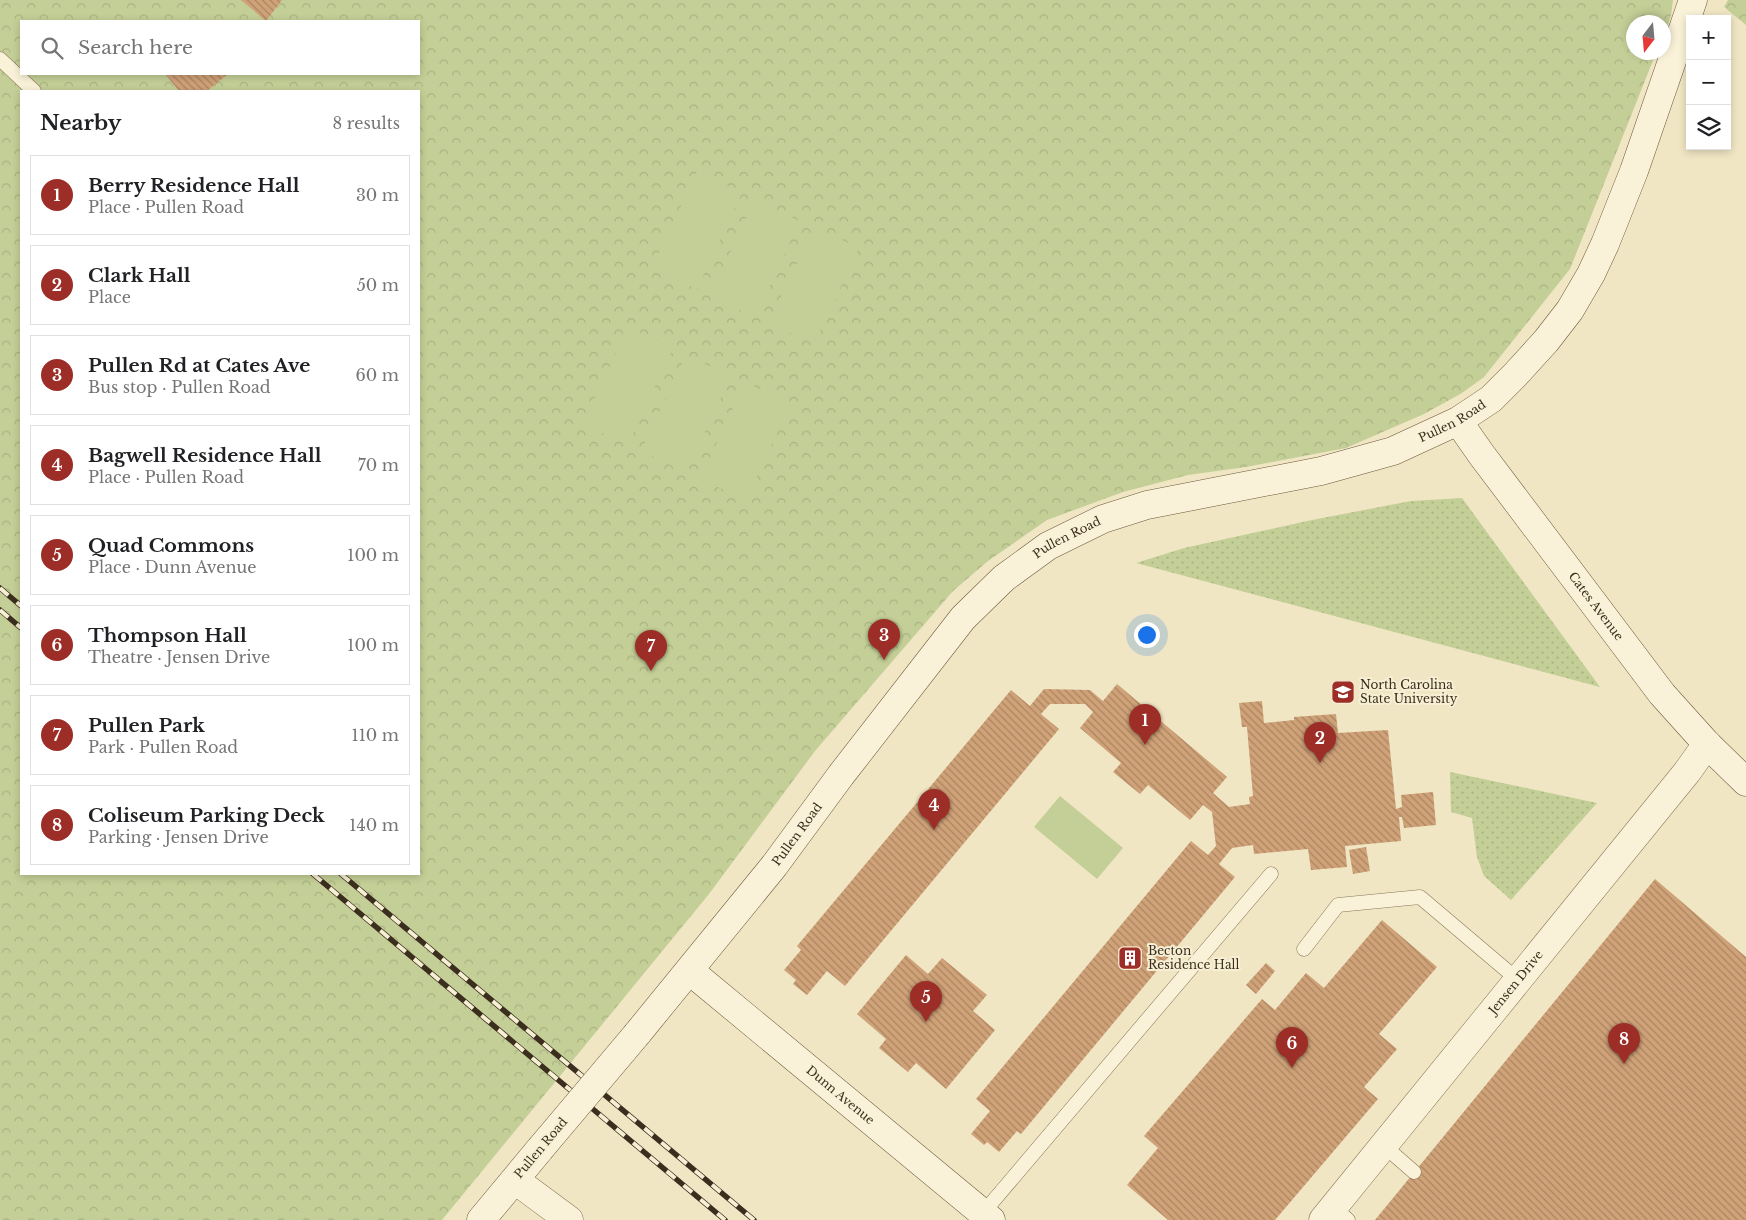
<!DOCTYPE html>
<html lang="en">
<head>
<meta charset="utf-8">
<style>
	:root { --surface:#fff; --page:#f6f6f6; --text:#202124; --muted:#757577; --line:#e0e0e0; --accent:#9d2e27 }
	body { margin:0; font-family:"Libre Baskerville",serif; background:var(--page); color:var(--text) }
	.controls { position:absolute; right:15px; top:15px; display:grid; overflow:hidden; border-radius:0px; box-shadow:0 2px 8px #0003 }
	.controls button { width:45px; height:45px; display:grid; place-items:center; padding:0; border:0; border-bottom:1px solid var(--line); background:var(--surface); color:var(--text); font:25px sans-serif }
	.compass { position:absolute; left:1626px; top:15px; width:45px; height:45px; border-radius:50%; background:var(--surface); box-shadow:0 2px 8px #0003; rotate:196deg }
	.you { position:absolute; left:1146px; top:634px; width:18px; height:18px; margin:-12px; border:4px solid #fff; border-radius:50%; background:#1a73e8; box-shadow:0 0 0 8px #1a73e833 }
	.badge { display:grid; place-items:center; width:32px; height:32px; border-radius:50%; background:var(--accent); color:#fff; font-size:16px; font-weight:700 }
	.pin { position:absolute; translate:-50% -41px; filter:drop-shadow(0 1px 2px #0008) }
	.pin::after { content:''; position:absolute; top:26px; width:18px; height:15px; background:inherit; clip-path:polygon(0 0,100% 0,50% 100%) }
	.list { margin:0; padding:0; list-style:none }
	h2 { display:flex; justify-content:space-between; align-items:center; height:65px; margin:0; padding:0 20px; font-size:21px }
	h2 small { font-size:16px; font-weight:400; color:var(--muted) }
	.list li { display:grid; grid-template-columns:32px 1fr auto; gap:15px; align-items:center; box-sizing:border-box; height:80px; margin:0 10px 10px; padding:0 10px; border:1px solid var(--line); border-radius:0px }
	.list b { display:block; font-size:19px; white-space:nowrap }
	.list p { margin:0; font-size:16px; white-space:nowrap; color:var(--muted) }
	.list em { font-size:16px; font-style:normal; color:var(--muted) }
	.icon { flex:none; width:28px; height:28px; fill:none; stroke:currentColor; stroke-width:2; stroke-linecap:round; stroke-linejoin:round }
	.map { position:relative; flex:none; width:1746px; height:1220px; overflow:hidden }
	.search { position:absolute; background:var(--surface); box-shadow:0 2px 8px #0003; left:20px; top:20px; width:400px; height:55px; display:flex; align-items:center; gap:12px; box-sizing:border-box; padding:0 18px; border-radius:0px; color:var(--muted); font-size:19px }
	.panel { position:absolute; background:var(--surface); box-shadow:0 2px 8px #0003; left:20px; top:90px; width:400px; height:785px; border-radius:0px }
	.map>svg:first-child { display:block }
</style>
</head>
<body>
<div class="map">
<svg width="1746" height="1220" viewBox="0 0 1746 1220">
	<defs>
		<pattern id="grass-dots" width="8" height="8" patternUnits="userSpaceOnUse" patternTransform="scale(1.25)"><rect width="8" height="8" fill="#c4cf97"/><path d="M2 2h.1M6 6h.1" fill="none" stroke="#a9b282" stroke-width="1.8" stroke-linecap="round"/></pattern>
		<pattern id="forest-crowns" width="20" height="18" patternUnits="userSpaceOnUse" patternTransform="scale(1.25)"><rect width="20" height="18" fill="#c4cf97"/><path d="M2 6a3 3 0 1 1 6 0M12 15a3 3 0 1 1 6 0" fill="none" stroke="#a9b282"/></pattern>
		<pattern id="building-back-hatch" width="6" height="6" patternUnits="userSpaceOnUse" patternTransform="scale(1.25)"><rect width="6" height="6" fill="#d0a278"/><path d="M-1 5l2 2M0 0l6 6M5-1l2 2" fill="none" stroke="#aa8462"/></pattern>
	</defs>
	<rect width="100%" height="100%" fill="#f0e6c4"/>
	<g fill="url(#grass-dots)">
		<polygon points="1462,498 1600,687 1136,563 1184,548 1312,520 1411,501"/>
		<polygon points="1450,772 1597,803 1511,900 1484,876 1477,857 1472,818 1451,812"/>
	</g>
	<g fill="url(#forest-crowns)" fill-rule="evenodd">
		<path d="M0,0h1673l-2,16 -7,19v-13h-30v30l22,1 -86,216 -86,108 -22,16 -38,21 -78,34 -100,19 -58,8 -65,17 -76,28 -59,41 -35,30 -138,160 -106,143 -267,326h-442zM21,21h398v53h-398zM21,91h398v783h-398z"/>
		<polygon points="1728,0 1746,0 1746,25 1724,7"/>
	</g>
	<g fill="#c4cf97">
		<polygon points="697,172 742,193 697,289 652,268"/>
		<polygon points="755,199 800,221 755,317 710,295"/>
		<polygon points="814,227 859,248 814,344 769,323"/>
		<polygon points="628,327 673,348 628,445 583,424"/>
		<polygon points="686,355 731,376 686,472 641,451"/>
		<polygon points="745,382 791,404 746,500 700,479"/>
		<polygon points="1060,796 1123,848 1097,879 1034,827"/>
	</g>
	<g fill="url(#building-back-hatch)">
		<polygon points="241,0 282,0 266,21"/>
		<polygon points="165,74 228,74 207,91 179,91"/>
		<polygon points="1117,684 1227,777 1213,793 1229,807 1250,804 1249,797 1253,796 1247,727 1242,727 1239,703 1262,701 1264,723 1294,720 1294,717 1336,714 1338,733 1388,730 1396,809 1402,807 1401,795 1433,792 1436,825 1404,828 1402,817 1399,817 1401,841 1345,846 1347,867 1311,870 1308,849 1254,854 1253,845 1232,848 1219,864 1235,877 1021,1134 1017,1131 999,1152 987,1142 984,1145 971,1134 990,1111 976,1099 1191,841 1208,855 1216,846 1212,812 1203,805 1190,820 1148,785 1140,794 1113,772 1121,763 1080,728 1093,712 1085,704 1050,704 1041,714 1059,729 845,986 827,971 807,995 793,984 796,980 784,970 801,950 797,946 1011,690 1030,706 1044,689 1090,690 1103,701"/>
		<polygon points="1366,847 1370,871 1353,874 1349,850"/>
		<polygon points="1655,879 1746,957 1746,1220 1375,1220"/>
		<polygon points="1382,920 1437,967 1379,1034 1397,1049 1364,1087 1378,1099 1275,1220 1168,1220 1127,1185 1158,1148 1144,1136 1262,999 1275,1010 1306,973 1324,988"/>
		<polygon points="906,955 928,974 942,958 987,995 973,1011 995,1030 946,1089 916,1063 908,1072 879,1048 886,1039 857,1014"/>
		<polygon points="1266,963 1275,971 1256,994 1246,985"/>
	</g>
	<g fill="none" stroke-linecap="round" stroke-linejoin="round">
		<g stroke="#8b7759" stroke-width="15">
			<g id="lane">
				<polyline points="0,59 34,91"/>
				<polyline points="1304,949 1338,905 1420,897 1518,980"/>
				<polyline points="1383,1145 1414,1172"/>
				<polyline points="1333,1207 1348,1220"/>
				<polyline points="983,1213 1271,874"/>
			</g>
		</g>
		<g stroke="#8b7759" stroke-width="29">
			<g id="street">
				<polyline points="515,1180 569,1220"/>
				<path id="s1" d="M1323,1220l364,-448 20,-28"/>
			</g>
		</g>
		<g stroke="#6d583c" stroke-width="29">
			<g id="secondary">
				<path id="s2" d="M1458,421l23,33 181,240 45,50 39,38"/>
				<path id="s3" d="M690,971l301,249"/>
				<path id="s4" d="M637,1034l137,-168 67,-91 122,-157 41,-40 44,-32 55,-27 44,-14 174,-34 72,-20 65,-30 33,-22 24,-24 31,-34 24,-31 21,-36 14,-30 29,-73 59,-171"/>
				<polyline points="481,1220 540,1149"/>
			</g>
		</g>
		<use href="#lane" stroke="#faf2d8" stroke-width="14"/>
		<use href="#street" stroke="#faf2d8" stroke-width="28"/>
		<use href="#secondary" stroke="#faf2d8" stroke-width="28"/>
		<g stroke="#3b2e1e" stroke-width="5.5">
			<g id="rail">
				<polyline points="0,588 21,606"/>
				<polyline points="0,610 21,628"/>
				<polyline points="313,874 725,1220"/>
				<polyline points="341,874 754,1220"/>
			</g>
		</g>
		<use href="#rail" stroke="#f7efd4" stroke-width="4" stroke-dasharray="11" stroke-linecap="butt"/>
		<g stroke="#6d583c" stroke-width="29" stroke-linecap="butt">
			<polyline id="secondary-bridge" points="540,1149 637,1034"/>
		</g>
		<use href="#secondary-bridge" stroke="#faf2d8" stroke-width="28"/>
	</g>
	<defs>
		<g id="university-square" transform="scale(1.25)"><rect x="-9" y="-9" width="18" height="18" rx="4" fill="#9d2e27" stroke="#f7efd4"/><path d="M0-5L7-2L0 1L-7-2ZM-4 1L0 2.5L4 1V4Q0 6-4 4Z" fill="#fff"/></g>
		<g id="building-square" transform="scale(1.25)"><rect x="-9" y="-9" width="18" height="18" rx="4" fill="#9d2e27" stroke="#f7efd4"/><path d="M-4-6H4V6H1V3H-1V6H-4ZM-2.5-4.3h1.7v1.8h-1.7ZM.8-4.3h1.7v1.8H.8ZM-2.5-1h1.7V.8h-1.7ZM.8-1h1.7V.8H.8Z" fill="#fff"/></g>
	</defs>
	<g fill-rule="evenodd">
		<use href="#university-square" x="1343" y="692"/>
		<use href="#building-square" x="1130" y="958"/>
	</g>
	<g text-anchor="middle" stroke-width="4" stroke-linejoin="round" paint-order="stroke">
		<g font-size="12" fill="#3b2e1e" stroke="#f7efd4">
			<text dy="4" stroke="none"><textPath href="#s4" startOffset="1066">Pullen Road</textPath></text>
			<text dy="4" stroke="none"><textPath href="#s4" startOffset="661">Pullen Road</textPath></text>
			<text dy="4" stroke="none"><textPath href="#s2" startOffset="231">Cates Avenue</textPath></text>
			<text dy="4" stroke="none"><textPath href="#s4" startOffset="256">Pullen Road</textPath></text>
			<text dy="4" stroke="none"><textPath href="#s1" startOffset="306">Jensen Drive</textPath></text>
			<text dy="4" stroke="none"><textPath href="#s3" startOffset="195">Dunn Avenue</textPath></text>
			<text transform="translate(541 1148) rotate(-50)" y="4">Pullen Road</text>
		</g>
		<g font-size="12" fill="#3b2e1e" stroke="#f7efd4" text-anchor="start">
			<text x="1360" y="689">North Carolina<tspan x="1360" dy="14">State University</tspan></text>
			<text x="1148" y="955">Becton<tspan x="1148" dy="14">Residence Hall</tspan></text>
		</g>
	</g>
</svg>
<div class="controls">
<button>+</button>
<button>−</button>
<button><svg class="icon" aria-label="layers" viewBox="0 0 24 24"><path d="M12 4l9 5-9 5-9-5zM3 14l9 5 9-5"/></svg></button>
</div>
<svg class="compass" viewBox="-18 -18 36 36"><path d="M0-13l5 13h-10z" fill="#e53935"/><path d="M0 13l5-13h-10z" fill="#757577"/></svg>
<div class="you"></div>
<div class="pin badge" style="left:1145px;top:745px">1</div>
<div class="pin badge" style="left:1320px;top:763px">2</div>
<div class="pin badge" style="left:884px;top:660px">3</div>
<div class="pin badge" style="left:934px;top:830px">4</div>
<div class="pin badge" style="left:926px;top:1022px">5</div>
<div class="pin badge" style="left:1292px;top:1068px">6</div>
<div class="pin badge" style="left:651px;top:671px">7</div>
<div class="pin badge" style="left:1624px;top:1064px">8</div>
<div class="search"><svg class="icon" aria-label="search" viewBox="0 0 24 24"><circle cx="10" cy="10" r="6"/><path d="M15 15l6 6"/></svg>Search here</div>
<section class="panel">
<h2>Nearby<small>8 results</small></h2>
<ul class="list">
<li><span class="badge">1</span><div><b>Berry Residence Hall</b><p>Place · Pullen Road</p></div><em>30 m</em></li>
<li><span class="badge">2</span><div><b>Clark Hall</b><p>Place</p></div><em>50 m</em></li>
<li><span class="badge">3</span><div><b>Pullen Rd at Cates Ave</b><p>Bus stop · Pullen Road</p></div><em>60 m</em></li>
<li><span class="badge">4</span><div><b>Bagwell Residence Hall</b><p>Place · Pullen Road</p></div><em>70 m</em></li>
<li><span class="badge">5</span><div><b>Quad Commons</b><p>Place · Dunn Avenue</p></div><em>100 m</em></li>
<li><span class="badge">6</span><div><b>Thompson Hall</b><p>Theatre · Jensen Drive</p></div><em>100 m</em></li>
<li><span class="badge">7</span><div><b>Pullen Park</b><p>Park · Pullen Road</p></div><em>110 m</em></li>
<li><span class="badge">8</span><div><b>Coliseum Parking Deck</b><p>Parking · Jensen Drive</p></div><em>140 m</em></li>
</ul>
</section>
</div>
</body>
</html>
